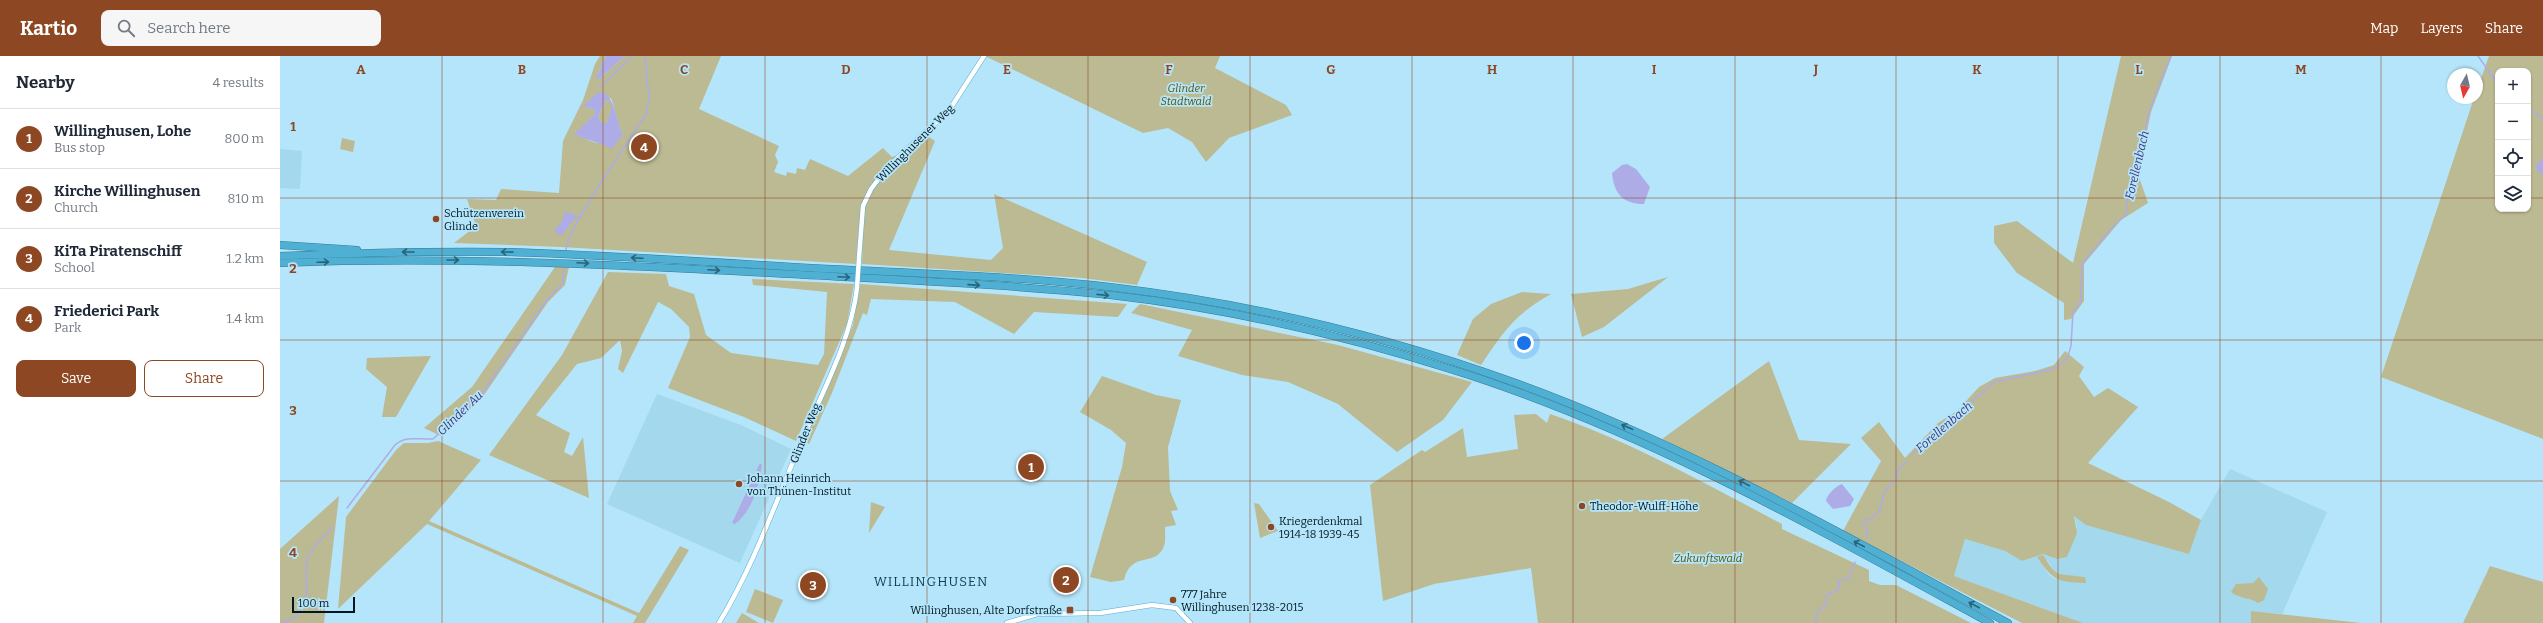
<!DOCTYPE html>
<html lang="en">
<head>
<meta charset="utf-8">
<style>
	:root { --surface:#fff; --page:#f6f6f7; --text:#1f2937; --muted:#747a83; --line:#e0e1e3; --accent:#8d4722 }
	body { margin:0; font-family:Bitter,serif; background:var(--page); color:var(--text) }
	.controls { position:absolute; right:12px; top:12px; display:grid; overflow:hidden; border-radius:8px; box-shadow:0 1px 3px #0004 }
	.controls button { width:36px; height:36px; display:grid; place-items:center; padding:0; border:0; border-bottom:1px solid var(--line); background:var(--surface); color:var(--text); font:20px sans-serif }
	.compass { position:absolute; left:2167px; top:12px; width:36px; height:36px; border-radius:50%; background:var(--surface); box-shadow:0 1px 3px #0004; rotate:188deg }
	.scale { position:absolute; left:12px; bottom:10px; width:63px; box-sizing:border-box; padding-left:4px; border:2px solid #001721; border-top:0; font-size:11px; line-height:14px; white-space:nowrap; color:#001721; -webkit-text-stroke:3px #b5e5fa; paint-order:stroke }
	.you { position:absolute; left:1244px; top:287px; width:14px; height:14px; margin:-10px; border:3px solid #fff; border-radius:50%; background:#1a73e8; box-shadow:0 0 0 6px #1a73e833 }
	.badge { display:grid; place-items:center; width:26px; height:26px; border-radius:50%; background:var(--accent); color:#fff; font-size:13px; font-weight:700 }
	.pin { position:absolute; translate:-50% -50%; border:2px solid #fff; box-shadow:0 1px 4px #0006 }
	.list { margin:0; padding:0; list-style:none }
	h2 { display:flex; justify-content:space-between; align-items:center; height:52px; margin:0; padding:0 16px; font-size:17px }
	h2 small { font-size:13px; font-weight:400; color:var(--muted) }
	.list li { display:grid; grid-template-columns:26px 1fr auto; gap:12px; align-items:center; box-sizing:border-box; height:60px; padding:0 16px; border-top:1px solid var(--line) }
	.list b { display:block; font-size:15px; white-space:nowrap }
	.list p { margin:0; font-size:13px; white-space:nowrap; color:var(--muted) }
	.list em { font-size:13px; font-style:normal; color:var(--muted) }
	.actions { display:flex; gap:8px; padding:12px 16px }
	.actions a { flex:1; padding:9px 0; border:1px solid var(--accent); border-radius:8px; text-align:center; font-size:14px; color:var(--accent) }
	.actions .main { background:var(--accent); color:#fff }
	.icon { flex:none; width:22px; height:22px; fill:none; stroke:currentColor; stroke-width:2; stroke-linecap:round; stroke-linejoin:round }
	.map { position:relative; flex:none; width:2263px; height:567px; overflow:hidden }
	header { display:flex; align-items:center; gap:24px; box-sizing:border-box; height:56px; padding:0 20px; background:var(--accent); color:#fff }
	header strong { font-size:19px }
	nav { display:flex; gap:22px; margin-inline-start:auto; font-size:14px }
	.search { width:280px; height:36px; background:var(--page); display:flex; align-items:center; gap:10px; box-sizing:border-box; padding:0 14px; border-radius:8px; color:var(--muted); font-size:15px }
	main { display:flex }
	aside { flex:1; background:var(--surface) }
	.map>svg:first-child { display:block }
</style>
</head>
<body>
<header>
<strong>Kartio</strong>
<div class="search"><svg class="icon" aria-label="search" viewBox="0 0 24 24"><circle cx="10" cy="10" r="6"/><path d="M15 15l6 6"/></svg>Search here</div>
<nav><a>Map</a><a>Layers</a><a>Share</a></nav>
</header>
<main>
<aside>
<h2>Nearby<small>4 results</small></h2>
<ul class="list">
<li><span class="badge">1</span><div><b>Willinghusen, Lohe</b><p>Bus stop</p></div><em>800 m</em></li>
<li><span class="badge">2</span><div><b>Kirche Willinghusen</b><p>Church</p></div><em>810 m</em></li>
<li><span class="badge">3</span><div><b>KiTa Piratenschiff</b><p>School</p></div><em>1.2 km</em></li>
<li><span class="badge">4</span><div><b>Friederici Park</b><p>Park</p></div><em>1.4 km</em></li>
</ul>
<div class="actions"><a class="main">Save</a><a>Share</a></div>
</aside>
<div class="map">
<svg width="2263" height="567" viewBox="0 0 2263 567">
	<rect width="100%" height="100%" fill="#b5e5fa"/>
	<g fill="#a3d8ed" fill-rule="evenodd">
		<polygon points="0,93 22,95 20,133 0,132"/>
		<polygon points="377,338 461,369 511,393 460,507 327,448"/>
		<path d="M1950,413l97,43 -45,102 -31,-3v12h-168l-129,-47 11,-37 40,12 17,10 21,-7 14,5 20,-32 -3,-12 115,39 12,-34zM1757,501l11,4 4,8 7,5 26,3 -30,2 -6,-4zM1973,527v16l-16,-3 11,-12z"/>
	</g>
	<g fill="#bbba92" fill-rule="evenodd">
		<path d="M320,0h6l-9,19v6l28,-25h96l-22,53 80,37 -4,9 3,7 -4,10 12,4 1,-4 9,2 1,-6 8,2 5,-11 38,17 35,-28 9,9 9,-3c-45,38 -40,56 -45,110l-295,-17 -107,-4 22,-17 -9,-27 29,1 5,-11 58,4 4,-52 20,-41 12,-36zM331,42c5,12 5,24 12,36 -23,13 -24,11 -48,0l20,-20v-4l-11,-4z"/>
		<polygon points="705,0 940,0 935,12 1006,49 1012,59 949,82 926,106 912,86 888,72 863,77"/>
		<polygon points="1841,0 1892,0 1871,56 1858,118 1868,147 1841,164 1804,208 1804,245 1791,263 1784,264 1784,247 1737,217 1714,187 1714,170 1737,165 1793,207"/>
		<path d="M2209,0h54v383l-162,-62 93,-279h3v-8zM2218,15h30v138h-30z"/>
		<polygon points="329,44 333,51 327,67 322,67 318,61 325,45"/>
		<path d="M646,79l9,6 -46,109 102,10 12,-12 -9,-54 153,68 -10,23 -55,-7 -220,-14c1,-18 -1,-41 4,-59 8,-29 39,-50 60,-70z"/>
		<polygon points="62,82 75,85 73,96 60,93"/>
		<polygon points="275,211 289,211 285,229 268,246 202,342 161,380 144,372 192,331"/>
		<polygon points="328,216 386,218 389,230 414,238 426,279 451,297 538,309 544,298 547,236 473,229 472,223 574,228 567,268 516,385 464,361 388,332 410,281 409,271 391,253 378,246 343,317 338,313 342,295 340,284 321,302 297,308 256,359 290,377 284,396 292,400 303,381 309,442 209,399 282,299"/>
		<polygon points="1388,221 1324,271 1302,281 1291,238 1348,233"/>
		<polygon points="580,228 847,248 838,261 754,256 734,278 675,246 591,243 587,259 583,257 552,337 529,388 524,385 573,269"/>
		<path d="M1242,236l29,2c-36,20 -48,38 -70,71l-24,-10 16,-36 18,-15z"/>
		<polygon points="860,248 1058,289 1192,326 1163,364 1117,396 1058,348 1008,326 962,319 898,300 912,274 851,257"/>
		<polygon points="1785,295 1804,311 1799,320 1814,341 1828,332 1858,351 1808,407 1889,446 1921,464 1909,498 1806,469 1794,460 1797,477 1787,501 1777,503 1763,498 1742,505 1725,495 1685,483 1674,520 1803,567 1742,567 1563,475 1601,405 1581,382 1599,366 1625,402 1658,367 1677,355 1699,331 1715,322 1755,315 1774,309"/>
		<polygon points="151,300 116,361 102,361 107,331 86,313 87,302"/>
		<polygon points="1489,305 1519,384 1571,388 1512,447 1382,383"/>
		<path d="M822,320l54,19 25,5 -13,47 2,44 8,19 -7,1 5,14 -11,2c0,5 1,13 -1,19 -8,22 -33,4 -40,34l-13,2 -21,-5 32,-110 4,-24 -15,-13 -31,-18z"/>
		<path d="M1256,358l11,9 3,-9c82,28 156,70 232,110v5l87,41v11l11,4h16l75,38h-433l-7,-55 -97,16 -51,17 -13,-116 52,-35 3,2 38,-24 4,29 51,-8 -4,-34z"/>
		<polygon points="158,385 201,404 149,465 359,557 400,490 409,494 365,567 353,567 357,560 147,468 58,553 66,461 116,394 124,387 148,387"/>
		<polygon points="59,440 44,567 0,567 0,493"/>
		<polygon points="591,446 605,451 589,477"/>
		<polygon points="974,447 979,448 998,475 980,482"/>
		<path d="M1763,499l9,14 7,5 26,3 1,6c-28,-1 -33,-2 -49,-26z"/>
		<polygon points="2210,510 2263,526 2263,567 2183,567"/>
		<path d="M1979,521l9,12 -4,11 -6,3c-8,-6 -19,-4 -27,-11l5,-8 17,-1z"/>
		<polygon points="475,533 503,544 493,567 466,556"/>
		<polygon points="1971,555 2081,567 1971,567"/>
		<polygon points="462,557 479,567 456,567"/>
	</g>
	<g fill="#aeace6" fill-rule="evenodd">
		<polygon points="326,0 345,0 317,25 317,19"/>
		<path d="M324,36c13,12 11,27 19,42l-11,15c-11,-7 -25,-8 -38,-15l21,-20v-4l-12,-4 14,-13zM329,44l3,7 -5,16h-5l-4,-6 7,-16z"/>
		<polygon points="2261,103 2263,103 2263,119 2257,114 2256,110"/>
		<path d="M1347,108l9,5 14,18 -6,17c-21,0 -30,-10 -32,-31l10,-8z"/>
		<polygon points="285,156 294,158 296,161 283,178 279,179 274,174 281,167"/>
		<path d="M480,407l2,2c-4,22 -9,45 -27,59l-3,-1z"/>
		<path d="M1562,428l12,15 -4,7 -17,3 -7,-8c1,-7 10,-15 16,-17z"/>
	</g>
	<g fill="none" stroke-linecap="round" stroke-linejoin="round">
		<g stroke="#aeace6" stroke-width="1.5">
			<polyline points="2198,0 2218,28"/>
			<polyline points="320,31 353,0"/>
			<polyline points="2248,52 2263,63"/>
			<polyline points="296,161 301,161"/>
			<path d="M286,194c1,-22 65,-112 81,-137l2,-16 -4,-41"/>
			<polyline points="1632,399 1714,326 1773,313 1787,303 1791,290 1793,256 1801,245 1802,208 1831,173 1847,157 1847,138 1857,118 1869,56 1891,0"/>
			<path d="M67,452l48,-63c11,-10 24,-5 38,-6l48,-44 66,-95 16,-17 1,-16"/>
			<polyline points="1586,483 1588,475 1583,466 1594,461 1601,452 1604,436 1616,423 1619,412 1626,406"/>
			<polyline points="1555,535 1560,533 1558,525 1569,522 1575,506"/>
			<path d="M2,567c4,-2 11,-4 14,-7 7,-6 5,-16 11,-23 -4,-39 0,-39 26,-66"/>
			<polyline points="1536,567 1536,557 1547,548 1546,539 1553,536"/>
		</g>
		<g stroke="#58adce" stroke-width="5.5">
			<g id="tertiary">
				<polyline points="579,202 583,150 591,133 607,112 670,53 704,0"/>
				<path d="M439,567c35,-58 57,-122 84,-185 20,-48 48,-98 54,-150"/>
				<polyline points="727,567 757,558 820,557 872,549 896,552 910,567"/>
			</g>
		</g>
		<g stroke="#337a95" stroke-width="8">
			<g id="motorway">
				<polyline points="0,189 77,194"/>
				<path d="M0,200c75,-3 150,-5 226,-4 96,3 192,9 288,15 105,6 211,8 316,20 137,16 273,48 403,95 173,62 333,155 495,241"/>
				<path d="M0,207c170,-7 339,2 509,11 107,6 214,10 321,21 115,13 229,39 340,74 190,59 366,159 540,254"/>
			</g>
		</g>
		<use href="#tertiary" stroke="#fff" stroke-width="4.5"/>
		<use href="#motorway" stroke="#4fb0d4" stroke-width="7"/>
		<g stroke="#58adce" stroke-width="5.5" stroke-linecap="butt">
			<polyline id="tertiary-bridge" points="577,232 579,202"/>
		</g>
		<use href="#tertiary-bridge" stroke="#fff" stroke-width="4.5"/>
	</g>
	<defs><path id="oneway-shaft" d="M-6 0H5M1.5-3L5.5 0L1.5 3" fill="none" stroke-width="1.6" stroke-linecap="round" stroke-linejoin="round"/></defs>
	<g stroke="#28647a">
		<use href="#oneway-shaft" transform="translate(128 196) rotate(180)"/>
		<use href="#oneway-shaft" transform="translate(227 196) rotate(-179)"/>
		<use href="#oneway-shaft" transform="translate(357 202) rotate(-177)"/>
		<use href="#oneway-shaft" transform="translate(173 204)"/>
		<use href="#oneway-shaft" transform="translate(43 206) rotate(-2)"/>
		<use href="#oneway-shaft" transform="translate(303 207) rotate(3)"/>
		<use href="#oneway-shaft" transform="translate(434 214) rotate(3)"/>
		<use href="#oneway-shaft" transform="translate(564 221) rotate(3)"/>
		<use href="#oneway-shaft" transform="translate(694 229) rotate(4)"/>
		<use href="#oneway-shaft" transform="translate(823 239) rotate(6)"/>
		<use href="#oneway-shaft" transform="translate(1347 371) rotate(-157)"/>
		<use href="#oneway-shaft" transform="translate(1464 427) rotate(-152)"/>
		<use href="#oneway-shaft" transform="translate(1579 488) rotate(-152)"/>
		<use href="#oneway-shaft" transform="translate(1694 549) rotate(-152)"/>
	</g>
	<path fill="none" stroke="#8d4722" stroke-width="1" stroke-opacity="0.55" d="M162,0v567M323,0v567M485,0v567M647,0v567M808,0v567M970,0v567M1132,0v567M1293,0v567M1455,0v567M1616,0v567M1778,0v567M1940,0v567M2101,0v567M0,142h2218M2248,142h15M0,284h2263M0,425h2263"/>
	<g fill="#8d4722" stroke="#b5e5fa" stroke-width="1.5">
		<circle cx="156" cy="163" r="4"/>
		<circle cx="459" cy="428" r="4"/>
		<circle cx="1302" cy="450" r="4"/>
		<circle cx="991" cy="471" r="4"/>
		<circle cx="893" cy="544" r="4"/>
		<rect x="786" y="550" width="8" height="8" rx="2"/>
	</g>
	<g text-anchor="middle" stroke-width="3.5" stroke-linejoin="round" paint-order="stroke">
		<g font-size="11" font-style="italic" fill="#595407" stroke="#b5e5fa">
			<text x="906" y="36">Glinder<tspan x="906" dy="13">Stadtwald</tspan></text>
			<text x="1428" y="506">Zukunftswald</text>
		</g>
		<g font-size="11" fill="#001721" stroke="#b5e5fa">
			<text transform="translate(635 87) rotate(-45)" y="4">Willinghusener Weg</text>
			<text transform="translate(525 377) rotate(-68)" y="4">Glinder Weg</text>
		</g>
		<g font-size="11" fill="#001721" stroke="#b5e5fa" text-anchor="start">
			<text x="164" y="161">Schützenverein<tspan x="164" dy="13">Glinde</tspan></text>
			<text x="467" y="426">Johann Heinrich<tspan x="467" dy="13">von Thünen-Institut</tspan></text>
			<text x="1310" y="454">Theodor-Wulff-Höhe</text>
			<text x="999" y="469">Kriegerdenkmal<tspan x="999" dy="13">1914-18 1939-45</tspan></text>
			<text x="901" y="542">777 Jahre<tspan x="901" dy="13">Willinghusen 1238-2015</tspan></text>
			<text x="782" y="558" text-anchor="end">Willinghusen, Alte Dorfstraße</text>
		</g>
		<g font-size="12" font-style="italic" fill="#3f367b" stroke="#b5e5fa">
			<text transform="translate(1857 109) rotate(-77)" y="4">Forellenbach</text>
			<text transform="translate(180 357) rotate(-44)" y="4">Glinder Au</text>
			<text transform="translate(1664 371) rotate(-41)" y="4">Forellenbach</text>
		</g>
		<g font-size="13" letter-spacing="1" fill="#134253" stroke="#b5e5fa">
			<text x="651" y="530">WILLINGHUSEN</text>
		</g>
	</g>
	<g font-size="13" text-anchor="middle" font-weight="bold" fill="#8d4722" stroke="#b5e5fa" stroke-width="3.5" stroke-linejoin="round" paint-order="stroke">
		<text x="81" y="18">A</text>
		<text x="242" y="18">B</text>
		<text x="404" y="18">C</text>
		<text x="566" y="18">D</text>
		<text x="727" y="18">E</text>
		<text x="889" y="18">F</text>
		<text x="1051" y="18">G</text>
		<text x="1212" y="18">H</text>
		<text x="1374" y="18">I</text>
		<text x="1536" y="18">J</text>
		<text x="1697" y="18">K</text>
		<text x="1859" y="18">L</text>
		<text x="2021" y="18">M</text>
		<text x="13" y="75">1</text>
		<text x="13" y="217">2</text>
		<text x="13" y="359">3</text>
		<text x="13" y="501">4</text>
	</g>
</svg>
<div class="controls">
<button>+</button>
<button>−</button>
<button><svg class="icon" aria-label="locate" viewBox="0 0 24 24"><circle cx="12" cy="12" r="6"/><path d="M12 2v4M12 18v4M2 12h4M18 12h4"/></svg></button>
<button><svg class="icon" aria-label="layers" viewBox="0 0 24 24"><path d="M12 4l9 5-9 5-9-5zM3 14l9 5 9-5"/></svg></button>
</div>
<svg class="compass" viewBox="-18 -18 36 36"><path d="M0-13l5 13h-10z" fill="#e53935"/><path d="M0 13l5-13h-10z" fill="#747a83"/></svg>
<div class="scale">100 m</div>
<div class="you"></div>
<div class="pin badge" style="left:751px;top:411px">1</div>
<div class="pin badge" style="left:786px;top:524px">2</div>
<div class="pin badge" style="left:533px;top:529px">3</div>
<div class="pin badge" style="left:364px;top:91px">4</div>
</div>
</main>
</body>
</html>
